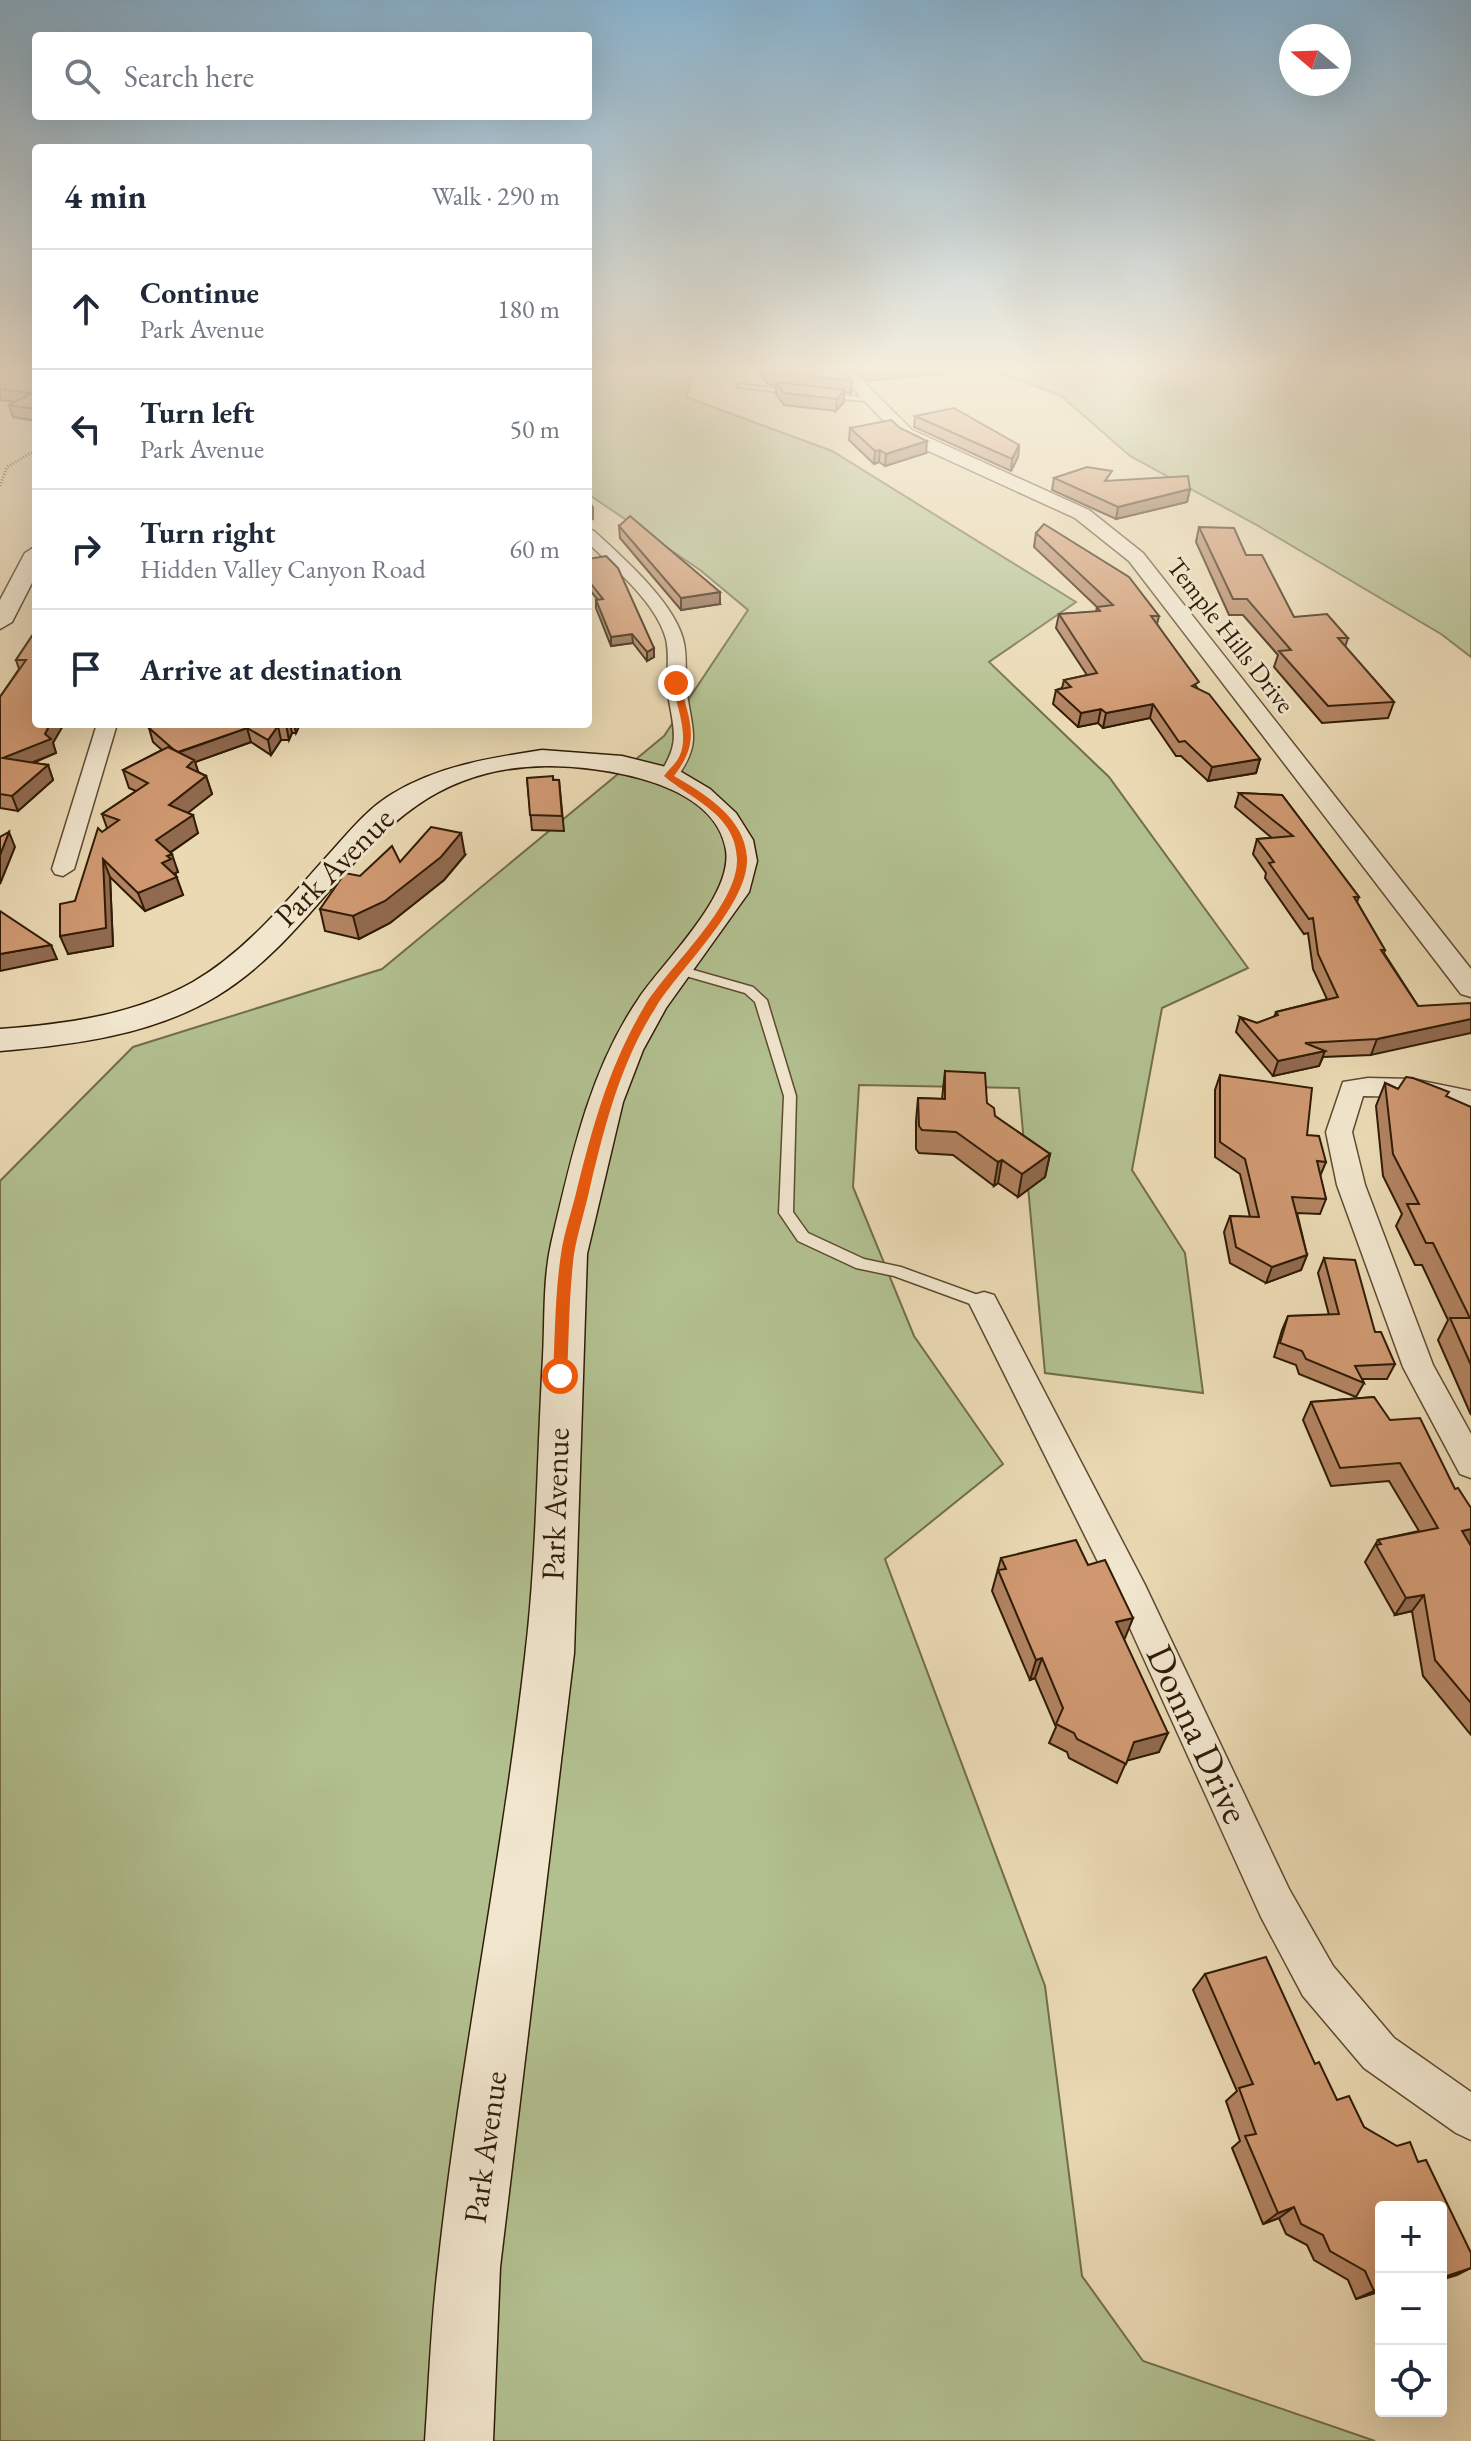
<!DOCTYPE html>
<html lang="en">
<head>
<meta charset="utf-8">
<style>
	:root { --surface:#fff; --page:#f6f6f7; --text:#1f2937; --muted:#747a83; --line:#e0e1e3 }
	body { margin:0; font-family:"EB Garamond",serif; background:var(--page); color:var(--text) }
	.controls { position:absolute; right:24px; bottom:24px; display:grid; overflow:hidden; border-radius:8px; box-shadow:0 8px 32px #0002 }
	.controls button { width:72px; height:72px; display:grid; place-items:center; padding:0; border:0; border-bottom:2px solid var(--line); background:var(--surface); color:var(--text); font:40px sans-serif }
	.compass { position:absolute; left:1279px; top:24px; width:72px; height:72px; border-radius:50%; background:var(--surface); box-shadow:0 8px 32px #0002; rotate:289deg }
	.stop { position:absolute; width:24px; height:24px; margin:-18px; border:6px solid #ea580c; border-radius:50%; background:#fff }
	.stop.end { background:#ea580c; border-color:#fff; box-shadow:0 2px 8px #0008 }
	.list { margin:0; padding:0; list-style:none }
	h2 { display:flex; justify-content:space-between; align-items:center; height:104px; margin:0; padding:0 32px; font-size:34px }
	h2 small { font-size:26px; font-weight:400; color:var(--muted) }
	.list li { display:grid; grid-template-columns:52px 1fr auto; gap:24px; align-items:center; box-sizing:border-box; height:120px; padding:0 32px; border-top:2px solid var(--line) }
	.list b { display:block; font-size:30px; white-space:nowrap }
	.list p { margin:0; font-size:26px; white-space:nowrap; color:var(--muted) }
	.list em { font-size:26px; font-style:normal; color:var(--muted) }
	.icon { flex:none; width:44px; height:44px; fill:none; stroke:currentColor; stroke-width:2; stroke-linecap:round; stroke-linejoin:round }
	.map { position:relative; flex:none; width:1471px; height:2441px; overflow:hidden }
	.search { position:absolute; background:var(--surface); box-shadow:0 8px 32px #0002; left:32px; top:32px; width:560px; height:88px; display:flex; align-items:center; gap:20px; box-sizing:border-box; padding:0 28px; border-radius:8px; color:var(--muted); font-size:30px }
	.panel { position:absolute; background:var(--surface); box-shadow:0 8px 32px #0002; left:32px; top:144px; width:560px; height:584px; border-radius:8px }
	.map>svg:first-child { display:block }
</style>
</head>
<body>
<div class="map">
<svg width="1471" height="2441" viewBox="0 0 1471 2441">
	<rect width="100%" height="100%" fill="#ead9b3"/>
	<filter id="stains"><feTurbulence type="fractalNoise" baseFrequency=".0025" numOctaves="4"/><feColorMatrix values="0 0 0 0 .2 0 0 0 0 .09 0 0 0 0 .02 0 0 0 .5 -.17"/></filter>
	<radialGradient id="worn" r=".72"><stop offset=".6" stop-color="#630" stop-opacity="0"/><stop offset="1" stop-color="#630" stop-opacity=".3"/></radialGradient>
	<g fill="#b2c090" stroke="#716e4a" stroke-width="2">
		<polygon points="588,369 694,369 686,397 832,451 1076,602 989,662 1109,777 1248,968 1162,1008 1132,1170 1185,1253 1203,1393 1045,1373 1019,1088 859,1085 853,1187 914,1336 1003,1464 885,1559 1045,1986 1082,2276 1143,2361 1375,2441 0,2441 0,1181 133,1047 382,969 664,736 748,610 700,570 588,494"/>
		<polygon points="987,369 1471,369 1471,657 1441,634 1255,524 1130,456 1060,395"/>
	</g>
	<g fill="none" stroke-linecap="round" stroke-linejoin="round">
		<g stroke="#5e4a30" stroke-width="3">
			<g id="service">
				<polygon points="740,384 793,390 796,392 793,394 738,387"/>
				<polygon points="825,394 873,398 876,400 873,402 823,397"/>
				<polygon points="676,965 753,987 767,1000 796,1096 793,1212 808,1233 864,1259 901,1267 989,1299 991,1303 989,1307 984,1309 894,1276 856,1268 798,1241 779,1213 784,1096 755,1002 745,993 672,972 670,969"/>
			</g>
		</g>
		<g stroke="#5e4a30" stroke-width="3">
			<g id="minor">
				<path d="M588,529l6,2c28,26 79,70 89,108 5,17 1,37 4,55 6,40 14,51 -12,86l-7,2 -10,-6c23,-33 16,-44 10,-82 -2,-18 2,-38 -2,-55 -10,-37 -52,-71 -78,-96z"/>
				<polygon points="97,724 117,724 74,869 63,876 55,874 52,869"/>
				<polygon points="1368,1078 1412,1079 1471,1091 1471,1109 1412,1097 1363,1096 1352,1132 1365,1185 1433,1365 1471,1434 1471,1478 1460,1474 1403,1367 1337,1185 1326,1132 1343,1082"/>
				<polygon points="984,1292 994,1295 1145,1585 1289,1889 1333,1966 1394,2038 1471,2092 1471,2140 1456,2133 1364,2068 1303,1996 1261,1917 1120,1606 969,1303 974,1295"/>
			</g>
		</g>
		<g stroke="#5e4a30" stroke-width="3">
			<polygon id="tertiary" points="834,369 851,369 912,430 1089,510 1143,553 1471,969 1471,997 1461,994 1129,561 1075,518 900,438"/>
		</g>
		<g stroke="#301b05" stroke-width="3">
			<g id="secondary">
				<polygon points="36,546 36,575 12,622 0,629 0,600 25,553"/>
				<path d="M542,750l80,6 56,14 32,19 26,24 17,27 4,21 -8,31 -83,116 -23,42 -20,52 -36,152 -13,399 -74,614 -7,174h-68c4,-58 6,-117 13,-175 22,-204 64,-405 87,-609 12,-99 12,-201 18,-300 2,-37 0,-77 8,-113 20,-85 38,-173 88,-246 26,-38 94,-102 87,-148 -11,-69 -125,-84 -180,-84 -174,2 -205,154 -329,230 -64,39 -144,49 -217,55v-22c67,-5 134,-14 193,-47 54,-31 96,-84 137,-129 19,-21 37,-44 62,-59 46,-28 98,-36 150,-44z"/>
			</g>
		</g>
		<polyline stroke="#301b05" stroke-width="3" stroke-dasharray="1 2" stroke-linecap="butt" points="0,486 7,467 36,450"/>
		<use href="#service" fill="#f1e6ce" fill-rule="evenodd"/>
		<use href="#minor" fill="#f1e6ce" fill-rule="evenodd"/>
		<use href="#tertiary" fill="#f1e6ce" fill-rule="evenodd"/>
		<use href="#secondary" fill="#f1e6ce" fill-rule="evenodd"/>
	</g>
	<g fill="#b28361" stroke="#301b05" stroke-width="2">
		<polygon points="756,369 841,369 852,381 851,393 844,392 844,402 836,411 784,405 776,394 776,385 768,384"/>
		<polygon points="855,369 945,369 945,373 867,381"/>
		<polygon points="0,373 36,384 36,421 13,417 9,405 15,402 0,400"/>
		<polygon points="915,416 1019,445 1018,457 1011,471 914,427"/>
		<polygon points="850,428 926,453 885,466 879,462 874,464 849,440"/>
		<polygon points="1054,478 1110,481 1190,489 1187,502 1116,519 1052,490"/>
		<polygon points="619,526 720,604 681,610 620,538"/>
		<polygon points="1199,527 1246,555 1294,617 1348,638 1345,647 1394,702 1388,718 1322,723 1274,667 1278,655 1243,615 1229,615 1196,542"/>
		<polygon points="1036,533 1159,616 1157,624 1198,689 1260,759 1256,773 1208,781 1181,756 1176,756 1150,718 1103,728 1098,723 1078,727 1053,704 1056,690 1062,688 1064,680 1087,675 1056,628 1059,614 1096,612 1097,607 1034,547"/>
		<polygon points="588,559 654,657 647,661 633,643 611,646 596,608 596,600 598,600 588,588"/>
		<polygon points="36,630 53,743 56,753 33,763 48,765 53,780 18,811 0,808 0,697 19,669 16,660"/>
		<polygon points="160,724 300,724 296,733 292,733 289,740 281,740 271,755 251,742 195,762 198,772 206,776 212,794 187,813 198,833 170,853 178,872 175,873 183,895 145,911 110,877 113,946 68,954 75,901 107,828 102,814 136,791 129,788 123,770 162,750 153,742 149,728"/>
		<polygon points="527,778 559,780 564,831 532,830"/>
		<polygon points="1239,793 1282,795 1359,897 1357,902 1385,950 1384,953 1418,1006 1371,1055 1323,1057 1319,1066 1273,1076 1236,1032 1240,1017 1257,1023 1274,1017 1276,1012 1327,999 1313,969 1308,933 1304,934 1265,878 1266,873 1253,854 1257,839 1272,838 1235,807"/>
		<polygon points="465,855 444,880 390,923 359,939 325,931 320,909 360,876"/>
		<polygon points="945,1071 987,1103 995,1116 1050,1154 1045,1177 1018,1197 998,1183 994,1186 953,1155 919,1153 916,1149 916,1121 918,1098 942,1099"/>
		<polygon points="1220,1075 1307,1135 1326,1162 1320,1176 1326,1199 1320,1214 1297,1213 1307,1255 1301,1270 1266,1283 1230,1263 1224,1232 1230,1216 1250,1217 1240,1174 1215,1157 1215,1090"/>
		<polygon points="1385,1083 1398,1089 1446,1097 1471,1107 1471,1415 1438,1340 1448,1320 1422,1265 1415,1265 1396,1226 1402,1214 1383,1176 1376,1106"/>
		<polygon points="1324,1258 1375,1332 1395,1364 1387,1379 1362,1379 1364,1383 1356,1397 1299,1374 1296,1365 1274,1357 1282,1330 1288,1316 1329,1315 1318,1273"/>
		<polygon points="1374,1397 1471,1546 1471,1735 1423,1676 1412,1611 1395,1615 1365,1562 1378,1540 1419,1531 1389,1481 1331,1486 1303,1420 1311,1402"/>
		<polygon points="1001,1558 1088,1565 1133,1618 1124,1639 1159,1752 1127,1760 1117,1783 1069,1758 1067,1752 1049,1743 1056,1727 1035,1678 1030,1680 992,1591"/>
		<polygon points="1205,1974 1315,2064 1337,2100 1364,2127 1418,2162 1471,2253 1471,2268 1441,2280 1441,2207 1381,2207 1381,2291 1356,2299 1348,2280 1314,2260 1307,2245 1286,2234 1279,2218 1263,2224 1232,2148 1240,2141 1226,2101 1237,2091 1193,1990"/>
	</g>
	<g fill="#916a4f" stroke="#301b05" stroke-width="2">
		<polygon points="868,369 945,369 945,373 867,381"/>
		<polygon points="844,390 844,402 836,411 837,399"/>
		<polygon points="927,441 926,453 885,466 886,454"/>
		<polygon points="1019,445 1018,457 1011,471 1012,459"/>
		<polygon points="880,450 879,462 874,464 875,451"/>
		<polygon points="1190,489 1187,502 1116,519 1118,507"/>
		<polygon points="593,508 593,519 588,521 588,510"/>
		<polygon points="720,592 720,604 681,610 681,598"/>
		<polygon points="632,634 633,643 611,646 611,637"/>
		<polygon points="654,648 654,657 647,661 647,652"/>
		<polygon points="1153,704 1150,718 1103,728 1106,713"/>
		<polygon points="1101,709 1098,723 1078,727 1081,713"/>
		<polygon points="50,724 64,724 53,743 56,753 8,772 3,758 45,734"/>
		<polygon points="286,724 290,724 292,733 289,740"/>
		<polygon points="294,724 300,724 296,733"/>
		<polygon points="278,726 281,740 271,755 268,740"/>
		<polygon points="247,728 251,742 195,762 200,777 187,767 177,753"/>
		<polygon points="1260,759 1256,773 1208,781 1212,767"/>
		<polygon points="48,765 53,780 18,811 12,796"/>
		<polygon points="206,776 212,794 175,823 169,805"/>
		<polygon points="193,815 198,833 162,858 156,840"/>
		<polygon points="9,832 15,847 0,884 0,855"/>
		<polygon points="461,833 465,855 444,880 390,923 359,939 353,916"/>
		<polygon points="172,854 178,872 175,873 183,895 145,911 138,893 167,856"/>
		<polygon points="103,859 110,877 113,946 68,954 60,936"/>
		<polygon points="51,945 57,959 0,971 0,954"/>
		<polygon points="1471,1019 1471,1033 1371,1055 1377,1039"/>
		<polygon points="1325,1051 1319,1066 1273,1076 1278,1061"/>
		<polygon points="1050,1154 1045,1177 1018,1197 1022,1174"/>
		<polygon points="1002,1160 998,1183 994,1186 998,1162"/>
		<polygon points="1307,1255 1301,1270 1266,1283 1272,1267"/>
		<polygon points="1471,1529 1471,1544 1450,1548 1462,1531"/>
		<polygon points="1424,1595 1412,1611 1395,1615 1406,1598"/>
		<polygon points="1133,1618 1125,1638 1108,1643 1116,1622"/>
		<polygon points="1042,1658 1035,1678 1030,1680 1036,1660"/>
		<polygon points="1168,1733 1159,1752 1126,1761 1134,1742"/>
		<polygon points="1294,2207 1279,2218 1263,2224 1278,2213"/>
		<polygon points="1471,2268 1457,2275 1441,2280 1441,2278"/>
		<polygon points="1381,2288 1381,2291 1356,2299 1374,2291"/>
	</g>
	<g fill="#cf9871" stroke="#301b05" stroke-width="2">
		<polygon points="9,369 30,369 36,384 36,409 9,405 32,393 0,389 0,373"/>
		<polygon points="765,369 841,369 852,381 768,372"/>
		<polygon points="776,382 844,390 837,399 784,393"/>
		<polygon points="954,408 1019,445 1012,459 915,416"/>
		<polygon points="891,420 900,428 927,441 886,454 880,450 875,451 850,428"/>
		<polygon points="1087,467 1112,471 1105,481 1188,476 1190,489 1118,507 1054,478"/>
		<polygon points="588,498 593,508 588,510"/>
		<polygon points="630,516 720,592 681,598 619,526"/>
		<polygon points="1044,524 1129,577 1159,616 1151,616 1199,682 1192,686 1209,694 1260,759 1212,767 1185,741 1179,742 1153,704 1106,713 1101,709 1081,713 1056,690 1071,687 1064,680 1097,673 1059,614 1100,611 1097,607 1113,605 1036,533"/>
		<polygon points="1199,527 1234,528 1246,555 1262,555 1294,617 1327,614 1348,638 1338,638 1394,702 1328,706 1279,651 1291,650 1247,599 1233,599"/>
		<polygon points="606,556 618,568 654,648 647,652 632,634 611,637 596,600 603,599 588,580 588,559"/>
		<polygon points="36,630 36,724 50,724 45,734 51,739 3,758 48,765 12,796 0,794 0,697 26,660 16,660"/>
		<polygon points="160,724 286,724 286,726 278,726 268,740 247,728 178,752 173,749 149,728"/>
		<polygon points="168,747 194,760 187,767 206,776 169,805 193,815 156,840 172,854 167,856 171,859 162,863 177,877 138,893 103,859 106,928 60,936 60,904 75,901 98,828 102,832 119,820 102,814 148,783 123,770"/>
		<polygon points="553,776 553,780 559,780 562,816 530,815 527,778"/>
		<polygon points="1239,793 1282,795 1359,897 1354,897 1385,950 1381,950 1418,1006 1471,1003 1471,1019 1377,1039 1305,1043 1325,1051 1278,1061 1240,1017 1257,1023 1278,1015 1276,1012 1338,997 1318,954 1313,918 1309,919 1269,863 1274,862 1257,839 1293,836"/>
		<polygon points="431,827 461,833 441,857 385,901 353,916 320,909 345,873 360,876 392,846 400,862"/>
		<polygon points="9,832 0,855 0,837"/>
		<polygon points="0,911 51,945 0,954"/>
		<polygon points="945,1071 985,1073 987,1103 994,1108 995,1116 1050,1154 1022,1174 1002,1160 998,1162 956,1132 922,1130 919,1126 918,1098 945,1099"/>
		<polygon points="1220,1075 1312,1088 1307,1135 1319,1136 1326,1162 1317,1161 1326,1199 1292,1197 1307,1255 1272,1267 1236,1247 1230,1216 1259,1217 1245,1159 1220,1142"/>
		<polygon points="1406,1077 1413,1078 1449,1092 1446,1096 1471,1107 1471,1365 1450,1318 1470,1318 1433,1243 1426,1243 1407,1204 1419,1204 1393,1154 1385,1083 1398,1089"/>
		<polygon points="1324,1258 1355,1260 1375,1332 1381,1332 1395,1364 1355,1366 1364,1383 1306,1359 1302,1351 1280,1343 1288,1316 1339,1314"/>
		<polygon points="1374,1397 1390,1420 1420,1418 1455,1489 1458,1488 1471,1508 1471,1529 1462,1531 1471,1546 1471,1703 1435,1660 1424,1595 1406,1598 1376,1545 1381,1544 1378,1540 1438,1528 1400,1463 1340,1468 1311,1402"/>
		<polygon points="1076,1540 1088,1565 1105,1560 1133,1618 1116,1622 1168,1733 1134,1742 1126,1764 1077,1739 1074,1733 1056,1724 1063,1708 1042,1658 1036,1660 998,1570 1006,1569 1001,1558"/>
		<polygon points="1266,1957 1315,2064 1319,2062 1337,2100 1349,2096 1364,2127 1397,2146 1410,2142 1418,2162 1426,2160 1471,2253 1471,2268 1441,2278 1441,2207 1381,2207 1381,2288 1374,2291 1365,2271 1330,2251 1323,2235 1301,2224 1294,2207 1278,2213 1245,2136 1256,2134 1239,2088 1253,2084 1205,1974"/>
	</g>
	<linearGradient id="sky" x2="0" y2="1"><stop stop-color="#89b6d4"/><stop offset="0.52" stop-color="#f6eedd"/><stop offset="1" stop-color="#f6eedd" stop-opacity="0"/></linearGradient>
	<rect width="1471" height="710" fill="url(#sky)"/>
	<path fill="#ea580c" d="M676,681l4,2c10,40 21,58 -6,93 31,18 71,42 73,82 2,46 -67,110 -91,149 -35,55 -50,114 -65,176 -5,24 -13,48 -17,71 -5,40 -5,82 -7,122l-7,6 -7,-6c2,-40 2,-82 8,-122 3,-22 11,-43 16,-65 17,-67 32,-122 67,-182 24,-40 94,-101 93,-148 -1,-45 -45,-59 -73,-83 4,-6 13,-13 16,-21 9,-21 -4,-51 -8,-72z"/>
	<g text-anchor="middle" stroke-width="6" stroke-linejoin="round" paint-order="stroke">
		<g font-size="26" fill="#301b05" stroke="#f1e6ce">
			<text transform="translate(1231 635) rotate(52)" y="9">Temple Hills Drive</text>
		</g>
		<g font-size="32" fill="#301b05" stroke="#f1e6ce">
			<text transform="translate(334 867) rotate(-45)" y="11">Park Avenue</text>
			<text transform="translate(555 1504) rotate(-88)" y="11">Park Avenue</text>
			<text transform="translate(485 2147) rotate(-82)" y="11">Park Avenue</text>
		</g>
		<g font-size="38" fill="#301b05" stroke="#f1e6ce">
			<text transform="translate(1198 1734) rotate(65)" y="13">Donna Drive</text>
		</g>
	</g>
	<rect width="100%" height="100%" filter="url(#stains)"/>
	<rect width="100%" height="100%" fill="url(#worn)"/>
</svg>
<div class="controls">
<button>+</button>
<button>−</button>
<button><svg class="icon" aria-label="locate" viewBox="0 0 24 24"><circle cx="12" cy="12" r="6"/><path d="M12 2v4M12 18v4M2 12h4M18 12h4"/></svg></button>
</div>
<svg class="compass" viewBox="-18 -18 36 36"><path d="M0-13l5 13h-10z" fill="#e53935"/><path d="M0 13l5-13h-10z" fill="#747a83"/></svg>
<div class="stop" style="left:560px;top:1376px"></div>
<div class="stop end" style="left:676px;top:683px"></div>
<div class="search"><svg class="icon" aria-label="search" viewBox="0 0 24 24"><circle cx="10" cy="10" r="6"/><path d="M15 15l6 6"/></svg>Search here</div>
<section class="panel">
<h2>4 min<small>Walk · 290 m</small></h2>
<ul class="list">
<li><svg class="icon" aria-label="ahead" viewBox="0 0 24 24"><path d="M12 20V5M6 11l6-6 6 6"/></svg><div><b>Continue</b><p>Park Avenue</p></div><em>180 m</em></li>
<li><svg class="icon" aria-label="left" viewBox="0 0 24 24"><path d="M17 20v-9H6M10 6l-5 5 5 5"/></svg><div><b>Turn left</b><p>Park Avenue</p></div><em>50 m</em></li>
<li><svg class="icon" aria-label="right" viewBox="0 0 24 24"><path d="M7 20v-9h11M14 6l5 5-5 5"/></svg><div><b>Turn right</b><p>Hidden Valley Canyon Road</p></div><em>60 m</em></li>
<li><svg class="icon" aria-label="arrive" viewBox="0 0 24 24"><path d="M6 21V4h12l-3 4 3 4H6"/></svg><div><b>Arrive at destination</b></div></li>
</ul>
</section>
</div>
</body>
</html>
